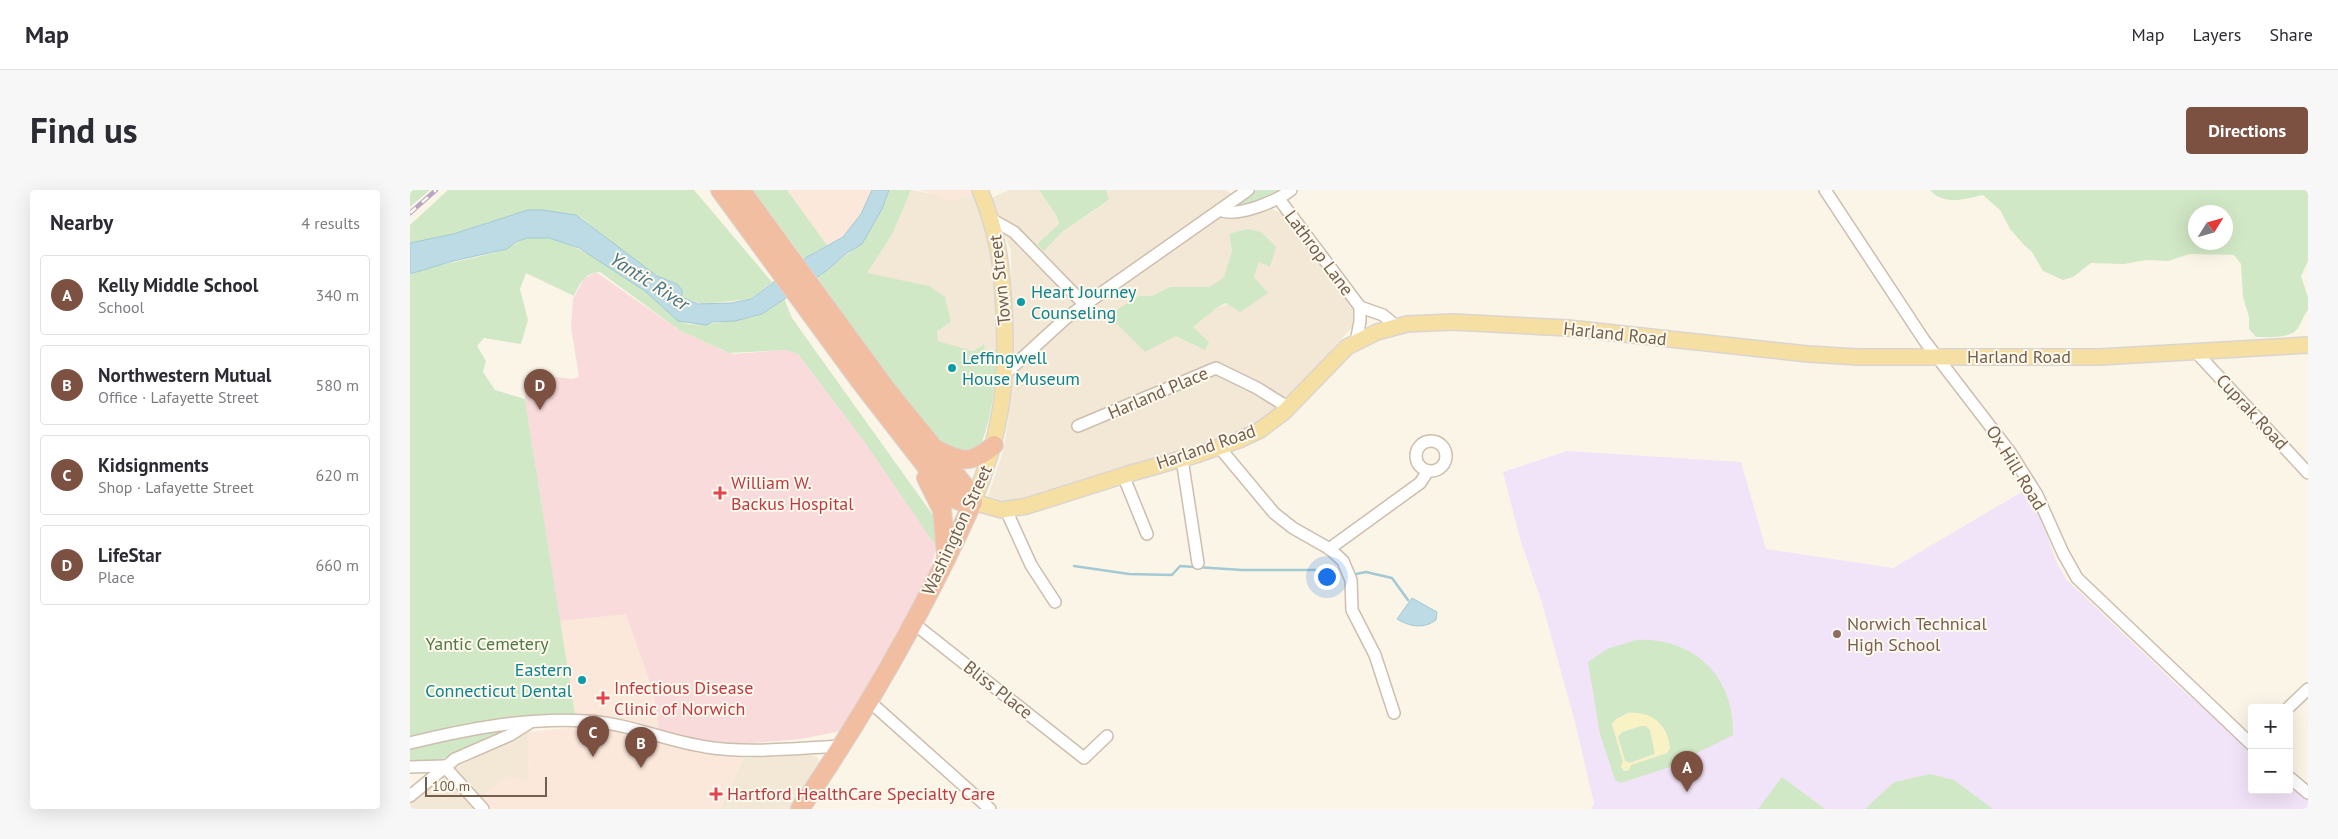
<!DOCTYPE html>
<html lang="en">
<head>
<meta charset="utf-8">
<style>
	:root { --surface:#fff; --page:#f7f7f7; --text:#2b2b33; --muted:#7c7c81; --line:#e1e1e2; --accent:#7c5141 }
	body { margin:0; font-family:"PT Sans",sans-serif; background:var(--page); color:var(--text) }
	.controls { position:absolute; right:15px; bottom:15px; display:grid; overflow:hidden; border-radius:5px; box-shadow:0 5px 20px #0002 }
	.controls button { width:45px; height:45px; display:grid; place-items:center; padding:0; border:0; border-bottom:1px solid var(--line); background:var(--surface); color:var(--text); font:25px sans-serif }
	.compass { position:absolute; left:1778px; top:15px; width:45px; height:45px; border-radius:50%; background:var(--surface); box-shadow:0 5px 20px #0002; rotate:53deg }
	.scale { position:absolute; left:15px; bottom:12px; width:122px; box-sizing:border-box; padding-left:5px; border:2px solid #745e4d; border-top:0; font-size:14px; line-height:18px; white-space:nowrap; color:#745e4d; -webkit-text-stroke:4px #fef9ed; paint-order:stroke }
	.you { position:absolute; left:916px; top:386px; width:18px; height:18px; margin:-12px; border:4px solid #fff; border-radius:50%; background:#1a73e8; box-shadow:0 0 0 8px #1a73e833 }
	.badge { display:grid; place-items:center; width:32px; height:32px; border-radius:50%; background:var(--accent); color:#fff; font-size:16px; font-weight:700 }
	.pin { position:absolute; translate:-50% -41px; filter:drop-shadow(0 1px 2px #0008) }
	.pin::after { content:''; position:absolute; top:26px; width:18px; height:15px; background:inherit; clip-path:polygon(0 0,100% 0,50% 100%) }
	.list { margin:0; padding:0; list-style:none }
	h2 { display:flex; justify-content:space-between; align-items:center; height:65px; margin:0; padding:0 20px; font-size:21px }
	h2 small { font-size:16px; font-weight:400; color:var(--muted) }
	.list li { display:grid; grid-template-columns:32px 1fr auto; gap:15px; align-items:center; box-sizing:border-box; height:80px; margin:0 10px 10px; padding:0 10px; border:1px solid var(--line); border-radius:5px }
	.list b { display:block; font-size:19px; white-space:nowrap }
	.list p { margin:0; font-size:16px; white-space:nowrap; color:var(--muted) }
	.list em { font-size:16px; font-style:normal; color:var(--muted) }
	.map { position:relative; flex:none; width:1898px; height:619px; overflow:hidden; border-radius:5px }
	header { display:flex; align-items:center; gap:30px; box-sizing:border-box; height:70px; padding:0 25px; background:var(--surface); border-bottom:1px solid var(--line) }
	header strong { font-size:24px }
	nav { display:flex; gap:28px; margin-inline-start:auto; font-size:18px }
	.intro { display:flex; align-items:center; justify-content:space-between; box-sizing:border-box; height:120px; padding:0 30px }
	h1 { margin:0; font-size:35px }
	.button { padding:12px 22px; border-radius:5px; background:var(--accent); color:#fff; font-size:18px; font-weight:700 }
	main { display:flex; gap:30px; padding:0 30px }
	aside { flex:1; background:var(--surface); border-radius:5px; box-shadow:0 5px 20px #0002 }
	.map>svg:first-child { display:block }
</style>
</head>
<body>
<header>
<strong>Map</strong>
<nav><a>Map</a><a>Layers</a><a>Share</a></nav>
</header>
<div class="intro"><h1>Find us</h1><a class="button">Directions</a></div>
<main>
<aside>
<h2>Nearby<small>4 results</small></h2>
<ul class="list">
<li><span class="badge">A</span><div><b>Kelly Middle School</b><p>School</p></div><em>340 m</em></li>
<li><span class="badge">B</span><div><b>Northwestern Mutual</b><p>Office · Lafayette Street</p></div><em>580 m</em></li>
<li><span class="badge">C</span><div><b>Kidsignments</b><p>Shop · Lafayette Street</p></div><em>620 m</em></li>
<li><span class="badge">D</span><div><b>LifeStar</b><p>Place</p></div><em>660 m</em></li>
</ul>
</aside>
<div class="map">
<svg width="1898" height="619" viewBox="0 0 1898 619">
	<rect width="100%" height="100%" fill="#fbf5e7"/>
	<g fill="#f3e8d6" fill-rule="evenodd">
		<polygon points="501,0 548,9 563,4 577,31 586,77 589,158 586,160 575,161 573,154 563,161 527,151 527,142 456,83 483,43"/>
		<path d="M599,0h30l17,25 3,9 -22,20 7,6 18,-18 47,-31 -3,-11h118l62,25 68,93 -2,19 -74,83 -25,16 -74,29 -164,49 -27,-8 16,-48 5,-34 3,-63 -1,-100 -20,-53zM819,45l40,31 -10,-4 -5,15 13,16 -49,14 -25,20 -84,-12 30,-19h13l18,-9h39l15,-10 8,-26z"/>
		<polygon points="119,542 118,593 70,608 44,578"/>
		<polygon points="400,565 407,567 410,574 383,619 310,619 334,568"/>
		<polygon points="34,584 65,619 0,619 0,612"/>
	</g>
	<g fill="#fbe8db">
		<polygon points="377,0 462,0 454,18 438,42 433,47 417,55"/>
		<polygon points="508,0 562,0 563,4 548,9 536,11 527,5"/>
		<polygon points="216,423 243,501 249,540 186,524 165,524 150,431"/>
		<polygon points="166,537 200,541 291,564 334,568 310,619 80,619 70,608 97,586 118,592 119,542"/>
	</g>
	<polygon fill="#f2e4f8" points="1157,261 1331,272 1356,359 1483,378 1615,300 1629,323 1647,373 1656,389 1769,497 1842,560 1842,600 1879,600 1879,592 1898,608 1898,619 1181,619 1184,614 1166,536 1132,413 1110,349 1093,282"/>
	<polygon fill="#f9dbdb" points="186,82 269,140 314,161 324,164 376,160 388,164 453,250 527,356 517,390 431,541 391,549 331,554 291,550 249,540 243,501 216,424 150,431 115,209 115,196 118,187 121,184 162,189 169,187 161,137 163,109 174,89"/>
	<g fill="#d1e8c6" fill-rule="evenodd">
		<polygon points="0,0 20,0 0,17"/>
		<polygon points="38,0 284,0 362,92 340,109 292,114 272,107 271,99 243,83 210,60 172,28 165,25 145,22 82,31 43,44 0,53 0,35"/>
		<polygon points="343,0 377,0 417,55 394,69"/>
		<path d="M478,0h23l-18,43 -26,40 62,13 16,11 6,25 -14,9 1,10 35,10 11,-7 1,6h11c1,26 -5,77 -18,100l-23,2 -24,-20 -40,-50 -74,-105 40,-30z"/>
		<polygon points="629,0 696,0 699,10 652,42 634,61 627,54 649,34 646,25"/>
		<polygon points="846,0 876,0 839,15 821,18"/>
		<path d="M1520,0h378v71l-7,15 7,21v13c-5,6 -6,12 -10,18 -7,11 -30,9 -42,9l-7,-8v-12l-6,-20 -2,-33 -7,-9 -44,-1 -22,7 -22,-1 -22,4 -33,-1 -18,14 -10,3 -20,-9 -11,-19 -8,-7 -14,-16 -10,-19 -17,-15c-17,4 -40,11 -53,-5zM1786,22h30v30h-30z"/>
		<polygon points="836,39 851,42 866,57 860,77 849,72 844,87 858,103 830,122 816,113 808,117 783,137 799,152 795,160 766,146 735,162 698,125 729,106 742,106 760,97 799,97 814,87 822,61 819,44"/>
		<path d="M125,46c39,3 89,39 120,63 11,8 19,22 33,25 12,2 59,-4 71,-9 9,-4 17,-12 25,-17l8,20 143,200 1,28 -73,-106 -65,-86 -12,-4 -57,3 -50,-23 -79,-58c-14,0 -21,12 -26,24l-48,-23 -6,16 8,31 -7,24 -37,-6 -7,8 9,15 -3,11 12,18 30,9 50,315 -80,7 -85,16v-462c29,-12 60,-15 90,-24 13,-4 19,-12 35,-15z"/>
		<path d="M1226,450c58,-3 99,37 97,95l-66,33 -46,15 -6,-3 -15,-46 -12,-72 19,-13zM1218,523c23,0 40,11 42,36l-4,4 -36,12v3l-5,3 -3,-1 1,-8 -11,-38 4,-5z"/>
		<polygon points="1231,536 1236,536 1240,540 1245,564 1219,573 1215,571 1208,547 1212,542"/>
		<polygon points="95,539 96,542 27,571 0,574 0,558"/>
		<polygon points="1520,584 1544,590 1583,619 1455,619 1484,592"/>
		<polygon points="1372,587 1415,619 1348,619"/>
	</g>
	<path fill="#f9f2c4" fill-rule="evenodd" d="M1218,523c24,-2 40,12 42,35l-3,5 -36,12 -2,5 -4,1 -4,-4 2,-6 -11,-37 4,-5zM1231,536h5l4,4 5,24 -25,9 -5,-2 -7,-24 4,-5z"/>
	<g fill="#bcdbe4" stroke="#a3c9d5">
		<polygon points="462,0 479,0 472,19 452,54 437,63 416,81 352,124 325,131 302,132 296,135 268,131 235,101 169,58 139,48 117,48 106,52 97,59 43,71 0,84 0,53 43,44 118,20 132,20 166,25 247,86 267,94 272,100 272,107 288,114 321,113 341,109 397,67 433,47 451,24"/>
		<path d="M1002,408l25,14 -1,8c-12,9 -26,7 -39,-1z"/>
	</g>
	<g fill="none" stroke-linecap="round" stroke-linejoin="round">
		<g stroke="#a3c9d5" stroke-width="2.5">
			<polyline points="664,376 719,384 762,385 770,376 832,380 919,380"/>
			<polyline points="946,384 956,382 982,388 998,410"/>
		</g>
		<g stroke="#cdbeae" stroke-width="14">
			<g id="minor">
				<polyline points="1415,0 1514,150 1600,262 1627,305 1653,363 1667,388 1842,555"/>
				<polyline points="869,9 950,117 950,131 946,152"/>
				<path d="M810,20c17,8 57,-9 71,-20"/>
				<polyline points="581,29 604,42 674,114"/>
				<polyline points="950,117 973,125 986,136"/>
				<polyline points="1785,161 1898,283"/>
				<polyline points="596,183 656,128 838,0"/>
				<polyline points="668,236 806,178 847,198 879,218"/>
				<circle cx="1021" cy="266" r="15"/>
				<polyline points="809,257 864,323 883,338 920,359 933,371 941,390 942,420 965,465 984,523"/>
				<polyline points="772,269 788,373"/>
				<polyline points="713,285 737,344"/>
				<polyline points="596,320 621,375 645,412"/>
				<polyline points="919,359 1010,293 1018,281"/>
				<polyline points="502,432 674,568 697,546"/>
				<polyline points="459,511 580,619"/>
				<polyline points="1878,518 1898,499"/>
				<path d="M0,553c57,-14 118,-26 177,-22 40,2 79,20 119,26 45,7 91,1 136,-1"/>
				<polyline points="0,577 34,576 73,619"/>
				<polyline points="1879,587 1898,603"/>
				<polyline points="0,606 45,569 100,545 119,533"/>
			</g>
		</g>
		<g stroke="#dbd5d1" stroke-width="18">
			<path id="major" d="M570,0c18,44 22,75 24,122 4,71 -3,124 -31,190l29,8 25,-4 101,-32 71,-20 40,-14 21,-10 24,-18 63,-65 30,-15 30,-8 46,-2 115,6 240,26 50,3h242l208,-12"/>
		</g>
		<g stroke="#dbd5d1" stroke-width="20">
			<g id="highway">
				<polyline points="310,0 449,190 518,279 545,309 554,313 563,312"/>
				<polyline points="331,0 477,200 559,301 563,312"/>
				<path d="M526,259c25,13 35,16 58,-4"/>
				<polyline points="516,288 532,320 536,365"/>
				<path d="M390,619c66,-97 125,-200 173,-307"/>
			</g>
		</g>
		<use href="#minor" stroke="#fff" stroke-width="11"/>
		<use href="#major" stroke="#f6dfa3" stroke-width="15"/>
		<use href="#highway" stroke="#f2bea1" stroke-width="18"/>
		<g stroke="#b9a6c5" stroke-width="4.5">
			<polyline id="rail" points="0,23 26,0"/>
		</g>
		<use href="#rail" stroke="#fef9ed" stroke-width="2.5" stroke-dasharray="8" stroke-linecap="butt"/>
	</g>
	<g fill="#0f9aa8" stroke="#fef9ed" stroke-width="2">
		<circle cx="611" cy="112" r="5"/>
		<circle cx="542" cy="178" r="5"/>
		<circle cx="172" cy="490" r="5"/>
	</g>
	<g fill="#e0444e" stroke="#fef9ed" stroke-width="2">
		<path d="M307.5 295.5h5v5h5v5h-5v5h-5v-5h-5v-5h5z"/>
		<path d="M190.5 500.5h5v5h5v5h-5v5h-5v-5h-5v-5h5z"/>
		<path d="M303.5 596.5h5v5h5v5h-5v5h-5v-5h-5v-5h5z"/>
	</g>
	<circle fill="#8d6e63" stroke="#fef9ed" stroke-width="2" cx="1427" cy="444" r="5"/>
	<g text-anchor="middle" stroke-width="4" stroke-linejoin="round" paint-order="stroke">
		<g font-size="18" fill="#745e4d" stroke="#fef9ed">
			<text transform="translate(909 63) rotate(53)" y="6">Lathrop Lane</text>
			<text transform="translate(590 90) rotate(-96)" y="6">Town Street</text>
			<text transform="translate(1205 144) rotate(6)" y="6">Harland Road</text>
			<text x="1609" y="173">Harland Road</text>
			<text transform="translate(748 203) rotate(-23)" y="6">Harland Place</text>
			<text transform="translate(1842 222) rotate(47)" y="6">Cuprak Road</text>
			<text transform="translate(796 257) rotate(-19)" y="6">Harland Road</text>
			<text transform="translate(1606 278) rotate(58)" y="6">Ox Hill Road</text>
			<text transform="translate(547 340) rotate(-65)" y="6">Washington Street</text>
			<text transform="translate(588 500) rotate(38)" y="6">Bliss Place</text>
		</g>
		<g font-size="18" fill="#0d838f" stroke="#fef9ed" text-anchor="start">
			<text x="621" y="108">Heart Journey<tspan x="621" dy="21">Counseling</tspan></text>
			<text x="552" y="174">Leffingwell<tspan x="552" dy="21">House Museum</tspan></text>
			<text x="162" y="486" text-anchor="end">Eastern<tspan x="162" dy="21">Connecticut Dental</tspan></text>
		</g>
		<g font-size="18" fill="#be3a42" stroke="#fef9ed" text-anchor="start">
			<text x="321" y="299">William W.<tspan x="321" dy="21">Backus Hospital</tspan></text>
			<text x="204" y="504">Infectious Disease<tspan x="204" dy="21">Clinic of Norwich</tspan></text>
			<text x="317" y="610">Hartford HealthCare Specialty Care</text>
		</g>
		<g font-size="18" fill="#785e54" stroke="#fef9ed" text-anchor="start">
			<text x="1437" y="440">Norwich Technical<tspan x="1437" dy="21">High School</tspan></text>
		</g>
		<g font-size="18" fill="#4f7945" stroke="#fef9ed">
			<text x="77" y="460">Yantic Cemetery</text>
		</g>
		<g font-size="19" font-style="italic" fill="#477586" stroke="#fef9ed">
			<text transform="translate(240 91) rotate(33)" y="7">Yantic River</text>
		</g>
	</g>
</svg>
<div class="controls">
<button>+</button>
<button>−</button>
</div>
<svg class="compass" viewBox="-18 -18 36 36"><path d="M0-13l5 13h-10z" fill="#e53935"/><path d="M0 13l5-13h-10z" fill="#7c7c81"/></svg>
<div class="scale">100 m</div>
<div class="you"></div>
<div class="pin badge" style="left:1277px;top:602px">A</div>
<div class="pin badge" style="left:231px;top:578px">B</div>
<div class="pin badge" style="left:183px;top:567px">C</div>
<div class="pin badge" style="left:130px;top:220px">D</div>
</div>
</main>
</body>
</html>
